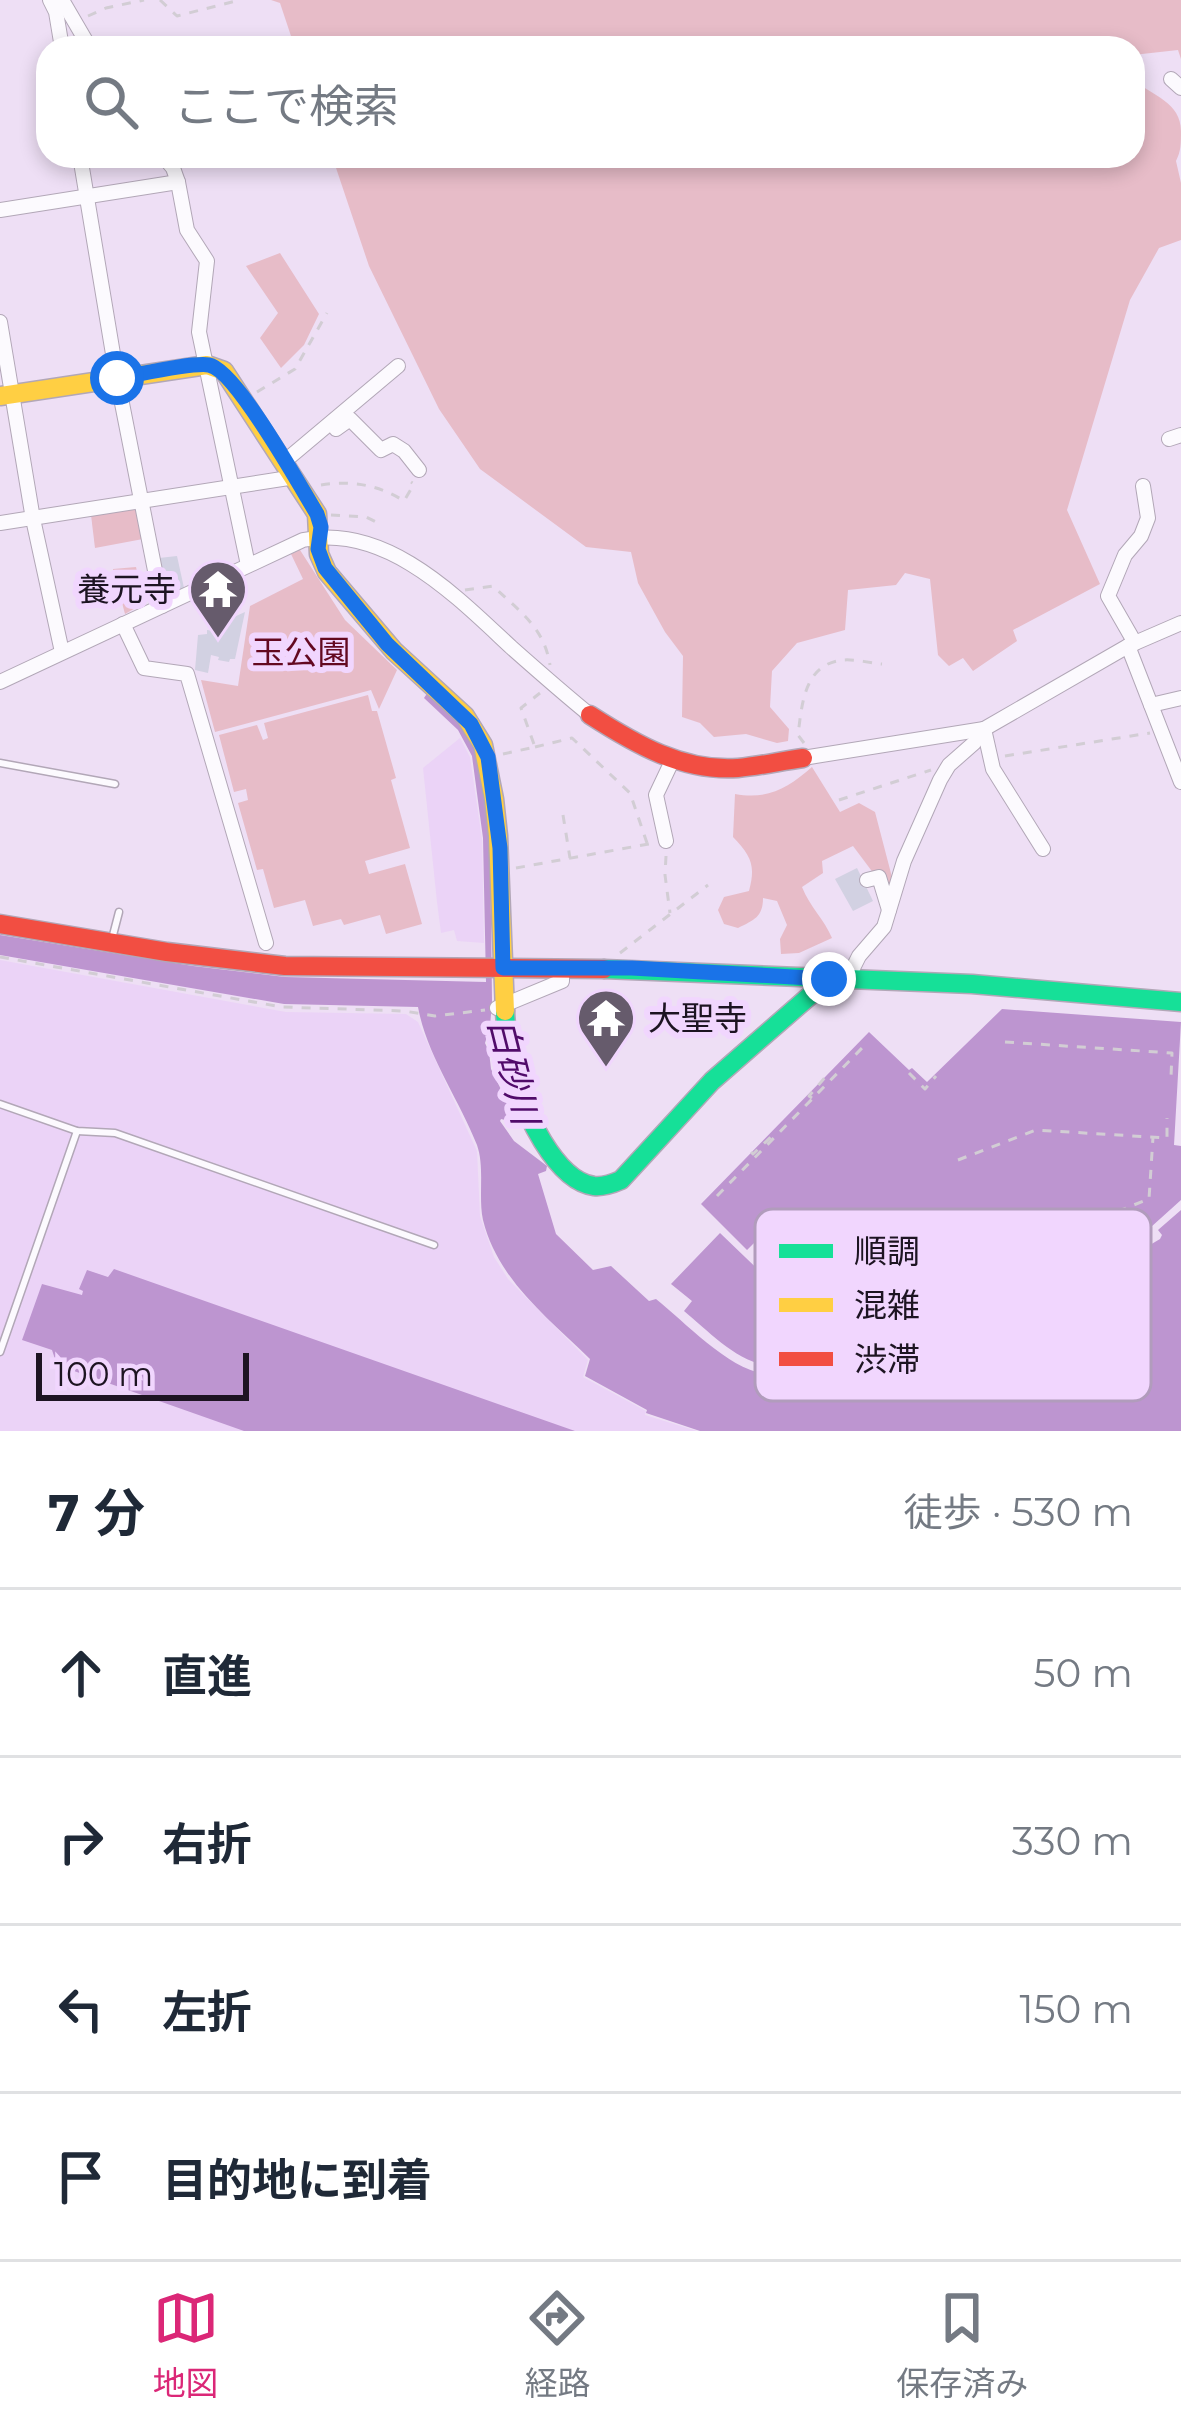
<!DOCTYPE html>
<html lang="ja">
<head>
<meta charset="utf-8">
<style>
	:root { --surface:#fff; --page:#f2f2f3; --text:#1f2937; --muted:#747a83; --line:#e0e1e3; --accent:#db2777 }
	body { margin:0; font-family:Montserrat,"Noto Sans JP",sans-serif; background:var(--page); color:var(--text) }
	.scale { position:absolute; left:36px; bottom:30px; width:213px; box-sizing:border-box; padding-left:12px; border:6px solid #1d1422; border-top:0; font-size:33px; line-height:42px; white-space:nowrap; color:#1d1422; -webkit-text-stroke:9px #f1d6fe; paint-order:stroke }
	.stop { position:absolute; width:36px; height:36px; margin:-27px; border:9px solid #1a73e8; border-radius:50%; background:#fff }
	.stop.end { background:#1a73e8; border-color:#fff; box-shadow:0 3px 12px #0008 }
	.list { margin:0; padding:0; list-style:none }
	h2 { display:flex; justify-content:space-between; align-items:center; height:156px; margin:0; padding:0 48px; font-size:51px }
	h2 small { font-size:39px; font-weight:400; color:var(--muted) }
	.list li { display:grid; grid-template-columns:78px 1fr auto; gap:36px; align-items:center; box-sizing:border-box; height:168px; padding:0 48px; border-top:3px solid var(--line) }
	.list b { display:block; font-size:45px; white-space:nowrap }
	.list em { font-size:39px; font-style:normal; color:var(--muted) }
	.icon { flex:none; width:66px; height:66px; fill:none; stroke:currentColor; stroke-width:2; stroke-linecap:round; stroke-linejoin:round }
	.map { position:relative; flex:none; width:1181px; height:1431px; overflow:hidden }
	.search { position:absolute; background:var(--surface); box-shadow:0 6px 18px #0003; left:36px; right:36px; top:36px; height:132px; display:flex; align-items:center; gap:30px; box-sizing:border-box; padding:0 42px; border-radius:36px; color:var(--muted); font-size:45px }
	.sheet { height:828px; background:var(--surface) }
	nav { display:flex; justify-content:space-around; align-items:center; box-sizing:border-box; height:168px; border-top:3px solid var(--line); background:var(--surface); font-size:33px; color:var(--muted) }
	nav a { display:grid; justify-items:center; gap:6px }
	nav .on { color:var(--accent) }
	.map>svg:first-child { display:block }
</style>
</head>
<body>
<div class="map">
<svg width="1181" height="1431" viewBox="0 0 1181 1431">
	<rect width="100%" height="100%" fill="#eedff5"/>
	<g fill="#ebd3f7">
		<polygon points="460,738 470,757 482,839 484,943 457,941 454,930 441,933 437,902 423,768"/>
		<polygon points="0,960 286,1012 406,1014 418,1022 477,1151 480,1216 494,1257 508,1279 588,1360 583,1377 646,1411 645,1415 697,1431 0,1431"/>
	</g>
	<g fill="#e7bcc8">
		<polygon points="271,0 1181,0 1181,59 1178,50 1133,55 1133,48 295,48 280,3"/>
		<path d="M1133,79c19,17 48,23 48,52 0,13 0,20 -5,30l5,22v57l-22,8 -29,52 -63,210 33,74 -87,46 4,11 -44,30 -10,-13 -14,8 -11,-11 -8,-76 -25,-6 -9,12 -48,5 -3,40 -48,13 -25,28 -2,36 19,22 -1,12 -11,2 -31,-9 -32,3 -14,-14 -18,-6 1,-61 -18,-24 -27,-49 -7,-31 -45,-5 -106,-78 -41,-60 -70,-143 -37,-110h801z"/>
		<polygon points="280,253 319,314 304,345 281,368 260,338 278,313 246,266"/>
		<polygon points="138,508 143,539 95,548 91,515"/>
		<polygon points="300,550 345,620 397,670 379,709 371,690 215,732 201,680 238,686 250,606 303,579 291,554"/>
		<polygon points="136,567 144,603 125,614 113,569"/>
		<polygon points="368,695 372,711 377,711 396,778 391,780 410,848 365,861 369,874 405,864 422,924 386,934 380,915 344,925 341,919 313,926 305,900 274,908 263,869 257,870 238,803 248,800 246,789 234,792 219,735 257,725 263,740 268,738 264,723"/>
		<path d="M812,767l28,45 19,-9 16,9 18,69 -4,13 -36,-48 -31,15 1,12 -21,14c8,20 22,32 30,51l-33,15 -18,1 -1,-15 7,-14 -10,-24 -14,-3c0,19 -9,22 -25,30l-14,-4 -6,-14 6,-13 25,-6c7,-26 2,-35 -16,-54l2,-43c33,6 53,-6 77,-27z"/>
	</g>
	<g fill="#bd95d0">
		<path d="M428,692l35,34 15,27 11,85 2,79 1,84 -2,26 -5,16 4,9 2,17 24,49 -5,3 -9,-2 -1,2 14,20 33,25 -1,5 -8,3 18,60 37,36 18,-4 38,35 7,-2c29,23 74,72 111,75 25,3 51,-8 75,-15l3,-4 -4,-4c-18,5 -38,13 -57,15 -39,5 -72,-32 -100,-55l8,-10 -21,-17 49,-51 76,73 8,-7 5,4 70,-72 -7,-7 -63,64 -51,-49 -11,11 -46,-46 168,-172 40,38 3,-2 15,14 75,-73 179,13 -7,123 7,1v54l-30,27 -9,-4 -10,9 -194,80 -4,6 3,10 16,2 175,-72 32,-19 2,-4 -4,-5 23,-20v221h-481l-54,-18 1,-3 -62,-34 5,-17c-43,-42 -92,-79 -107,-139 -5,-24 2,-52 -6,-75 -18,-46 -50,-89 -59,-138l-134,-3 -284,-49v-20l193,31 92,11 201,5 -3,-144 -11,-82 -14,-26 -34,-32z"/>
		<polygon points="114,1269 575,1431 244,1431 57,1365 52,1350 22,1340 42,1284 82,1295 83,1291 79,1289 87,1270 108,1277"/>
	</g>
	<g fill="#d2d1e2">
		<polygon points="177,556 184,588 165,595 159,558"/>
		<polygon points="245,612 235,659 230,659 229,662 218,660 219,657 211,655 208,673 195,670 198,635 207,634 207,630 215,631 216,625"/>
		<polygon points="857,868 873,901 853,911 835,879"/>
	</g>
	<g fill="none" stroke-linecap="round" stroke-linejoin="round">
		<g stroke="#b2a7b7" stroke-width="9">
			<g id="lane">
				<polyline points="0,763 115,784"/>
				<polyline points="112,939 119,912"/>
				<polyline points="0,1104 77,1131 115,1133 434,1245"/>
				<polyline points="0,1352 77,1131"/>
			</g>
		</g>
		<g stroke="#b2a7b7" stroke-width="16">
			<g id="street">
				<polyline points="50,0 56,12 62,48"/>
				<polyline points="62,0 90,48"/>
				<polyline points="1171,79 1181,88"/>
				<polyline points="80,156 117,378 162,606"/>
				<polyline points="163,156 173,168 178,182 187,230 207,261 199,332 248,565"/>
				<polyline points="0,210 178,182"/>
				<polyline points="0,322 33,519 62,652"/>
				<polyline points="336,429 350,419 381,450 393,444 404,451 419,470"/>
				<polyline points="1169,439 1181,435"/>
				<polyline points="285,461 398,366"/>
				<polyline points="0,523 295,477"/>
				<polyline points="123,624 144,668 187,674 266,943"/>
				<polyline points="1135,643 1108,596 1125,555 1141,536 1148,518 1143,486"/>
				<polyline points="1128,646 1181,782"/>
				<path d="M0,682l303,-142c83,-17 154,57 209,108 26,23 52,46 78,67"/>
				<polyline points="1151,705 1181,698"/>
				<polyline points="984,729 993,769 1043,849"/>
				<polyline points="803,758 984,729 1128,646 1181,623"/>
				<polyline points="666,841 656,795 673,759"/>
				<polyline points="867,880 879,877 889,910"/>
				<polyline points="847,980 859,956 884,927 904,861 940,780 949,765 974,743 984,729"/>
				<polyline points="497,1008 562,981 562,968"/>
			</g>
		</g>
		<g stroke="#b2a7b7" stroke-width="21">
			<g id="fast">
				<polyline points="604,969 972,984 1181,1002"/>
				<path d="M505,1011c1,21 3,44 9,65 9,33 41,105 80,110 10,1 18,-2 27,-6l91,-99 117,-102"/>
			</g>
		</g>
		<g stroke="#b2a7b7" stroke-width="21">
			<polyline id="slow" points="0,396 207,365 224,371 317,514 319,554 327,572 394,651 465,716 483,745 494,799 498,836 505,1011"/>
		</g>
		<g stroke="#b2a7b7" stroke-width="21">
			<g id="jam">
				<path d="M590,715c45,29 93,57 148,53 22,-2 43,-7 65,-10"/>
				<polyline points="0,924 167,952 285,966 604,969"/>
			</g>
		</g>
		<g stroke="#d2cdd4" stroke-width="3" stroke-dasharray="9 9" stroke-linecap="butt">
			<polyline points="160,0 177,16 240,0"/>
			<polyline points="88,16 106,8 144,0"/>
			<polyline points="257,392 295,369 327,313"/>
			<path d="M321,485c30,-5 58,0 83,16l10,-17 -3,-2"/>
			<polyline points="331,515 366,517 376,522"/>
			<path d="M465,590l28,-4c27,26 51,41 57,79"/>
			<path d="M804,743l-6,-8c4,-31 6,-71 45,-75 12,-1 27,3 39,4"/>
			<polyline points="535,747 572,738 630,793 647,843"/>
			<polyline points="503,754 535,747 521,708 540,693"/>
			<polyline points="1005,756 1150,733"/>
			<polyline points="839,800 931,770"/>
			<polyline points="563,815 570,858"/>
			<polyline points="666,856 665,875 670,913"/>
			<polyline points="516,868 654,843"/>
			<polyline points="620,953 708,885"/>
			<polyline points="0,957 282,1007 404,1011 435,1016 485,1010"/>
			<polyline points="1005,1042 1172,1053 1171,1077"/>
			<polyline points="909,1073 925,1089 936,1076"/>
			<polyline points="812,1098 809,1096 828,1074"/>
			<polyline points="751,1152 753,1154 775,1133"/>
			<polyline points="958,1160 1036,1130 1167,1138 1167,1118"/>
			<polyline points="717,1196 865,1045"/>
			<polyline points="950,1277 1149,1199 1153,1137"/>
		</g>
		<use href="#lane" stroke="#fcfafe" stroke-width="6"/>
		<use href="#street" stroke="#fcfafe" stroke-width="14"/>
		<use href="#fast" stroke="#16e098" stroke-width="18"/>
		<use href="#slow" stroke="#ffcf43" stroke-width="18"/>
		<use href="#jam" stroke="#f24e42" stroke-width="18"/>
	</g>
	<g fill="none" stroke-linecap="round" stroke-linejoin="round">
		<path stroke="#1a73e8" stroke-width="15" d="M117,378c20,-3 75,-16 92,-13 27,5 91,121 108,149l4,13 -3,22 7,19 62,76 84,80 17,33 12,91 3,120h129l197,11"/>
	</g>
	<defs>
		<g id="temple-pin" transform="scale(3)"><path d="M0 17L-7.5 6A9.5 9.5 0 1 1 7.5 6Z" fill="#665b6c" stroke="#f1d6fe"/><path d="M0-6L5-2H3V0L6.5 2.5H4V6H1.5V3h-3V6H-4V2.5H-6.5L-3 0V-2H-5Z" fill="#fff"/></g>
	</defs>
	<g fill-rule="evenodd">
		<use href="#temple-pin" x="218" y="589"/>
		<use href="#temple-pin" x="606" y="1018"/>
	</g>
	<g text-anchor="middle" stroke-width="12" stroke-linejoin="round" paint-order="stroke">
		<g font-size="33" fill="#1d1422" stroke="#f1d6fe" text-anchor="end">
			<text x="176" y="601">養元寺</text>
			<text x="648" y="1030" text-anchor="start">大聖寺</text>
		</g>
		<g font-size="33" fill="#630820" stroke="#f1d6fe">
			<text x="301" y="664">玉公園</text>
		</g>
		<g font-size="36" font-style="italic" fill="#510b6a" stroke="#f1d6fe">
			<text transform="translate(514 1071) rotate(76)" y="13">白砂川</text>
		</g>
	</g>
	<rect x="755" y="1209" width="396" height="192" rx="18" fill="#f1d6fe" stroke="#b19cbc" stroke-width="3"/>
	<rect x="779" y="1244" width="54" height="14" fill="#16e098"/>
	<rect x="779" y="1298" width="54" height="14" fill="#ffcf43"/>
	<rect x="779" y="1352" width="54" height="14" fill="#f24e42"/>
	<g font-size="33" fill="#1d1422">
		<text x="854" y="1263">順調</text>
		<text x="854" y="1317">混雑</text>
		<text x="854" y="1371">渋滞</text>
	</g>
</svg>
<div class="scale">100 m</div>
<div class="stop" style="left:117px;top:378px"></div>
<div class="stop end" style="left:829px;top:979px"></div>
<div class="search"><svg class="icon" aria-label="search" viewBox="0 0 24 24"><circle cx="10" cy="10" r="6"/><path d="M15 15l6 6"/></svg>ここで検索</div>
</div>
<section class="sheet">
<h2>7 分<small>徒歩 · 530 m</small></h2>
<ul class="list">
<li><svg class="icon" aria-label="ahead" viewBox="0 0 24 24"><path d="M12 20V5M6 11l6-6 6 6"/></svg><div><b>直進</b></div><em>50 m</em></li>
<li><svg class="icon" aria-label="right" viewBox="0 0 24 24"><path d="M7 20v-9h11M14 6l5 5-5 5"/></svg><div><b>右折</b></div><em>330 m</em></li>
<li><svg class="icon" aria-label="left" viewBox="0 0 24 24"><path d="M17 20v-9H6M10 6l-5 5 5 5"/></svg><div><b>左折</b></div><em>150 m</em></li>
<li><svg class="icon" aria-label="arrive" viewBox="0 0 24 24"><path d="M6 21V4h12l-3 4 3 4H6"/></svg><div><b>目的地に到着</b></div></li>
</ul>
</section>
<nav>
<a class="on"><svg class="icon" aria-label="map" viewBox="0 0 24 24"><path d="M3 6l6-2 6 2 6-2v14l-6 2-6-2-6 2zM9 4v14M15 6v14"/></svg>地図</a>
<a><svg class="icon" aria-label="directions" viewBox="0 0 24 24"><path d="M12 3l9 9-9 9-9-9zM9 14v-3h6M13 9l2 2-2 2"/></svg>経路</a>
<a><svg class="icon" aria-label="saved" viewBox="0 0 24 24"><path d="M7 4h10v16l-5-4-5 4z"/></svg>保存済み</a>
</nav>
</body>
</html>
